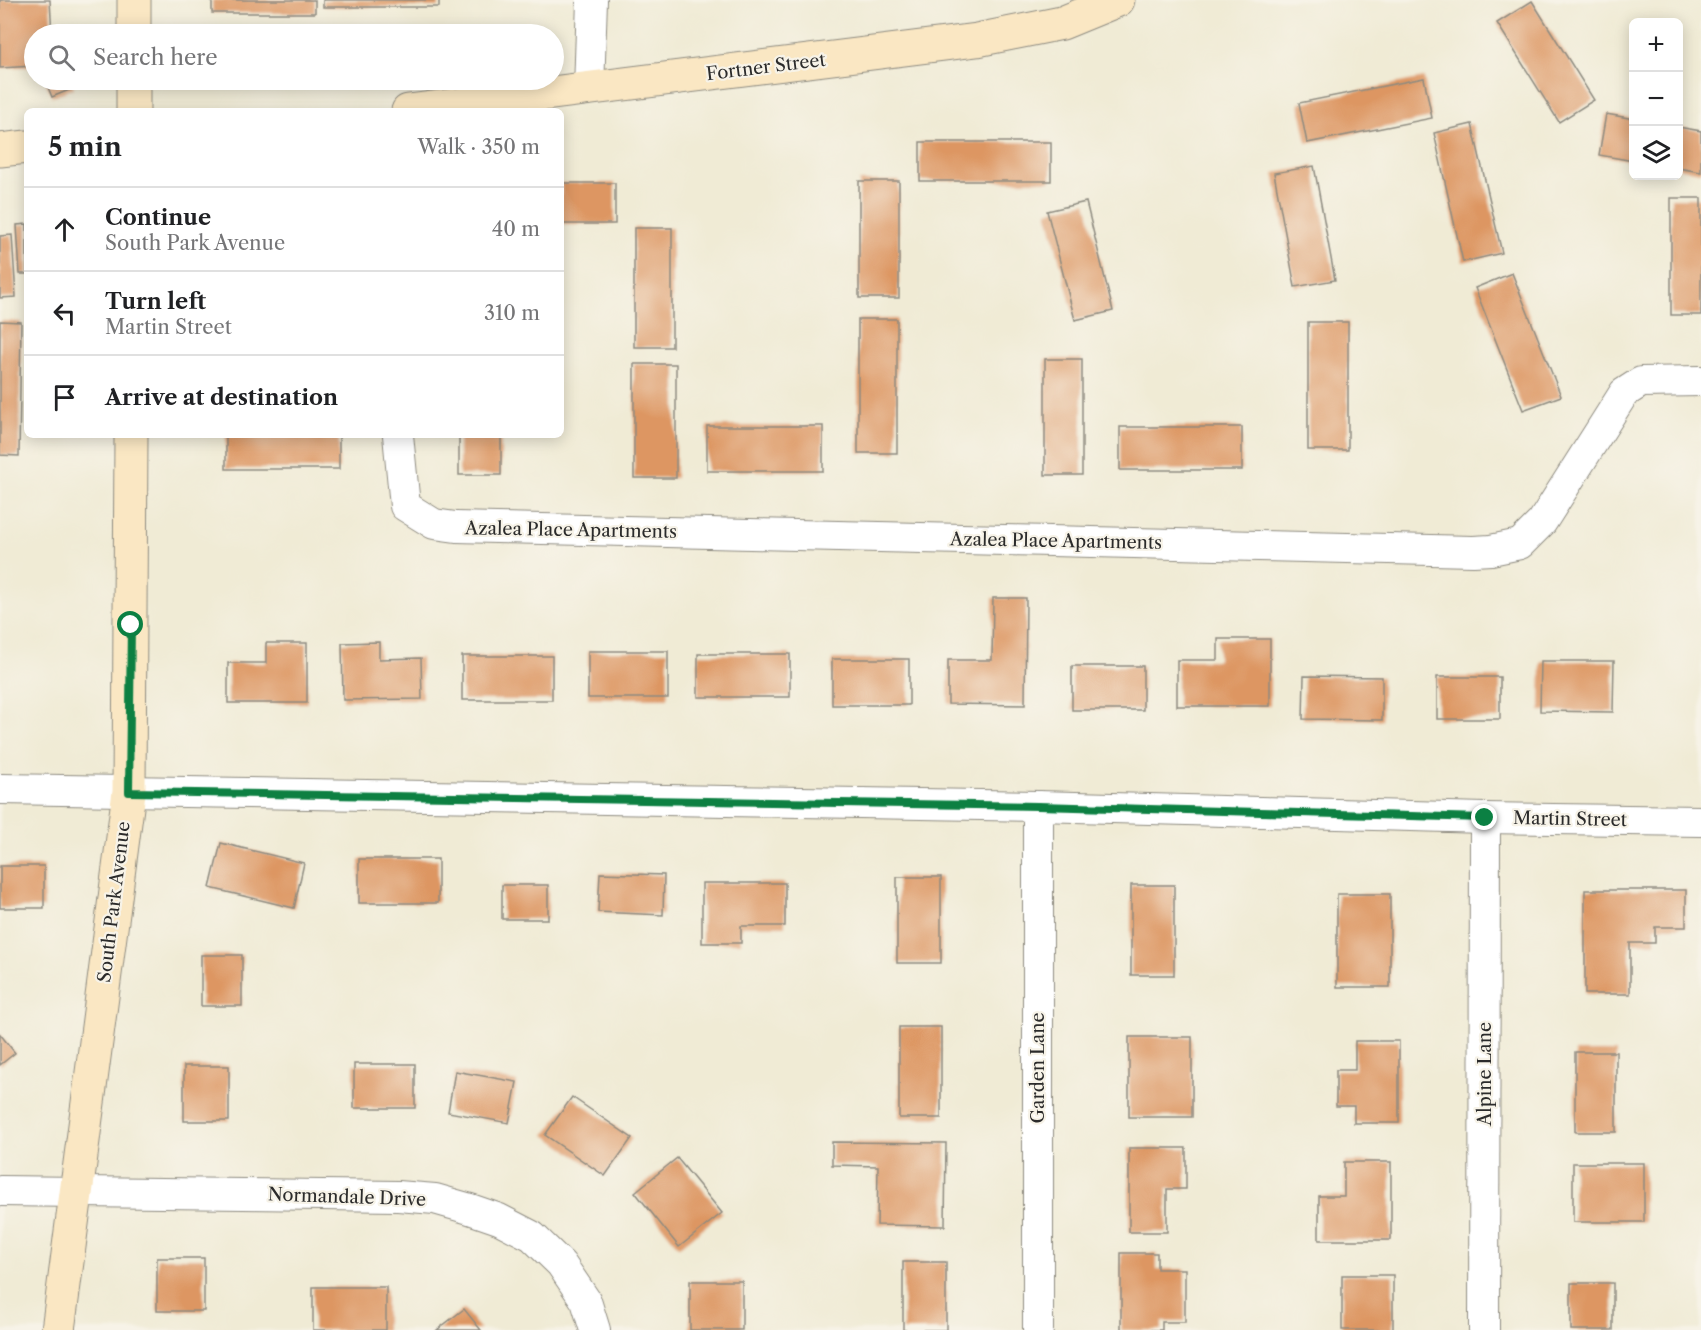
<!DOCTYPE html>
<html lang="en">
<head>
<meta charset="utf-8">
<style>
	:root { --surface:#fff; --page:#f2f2f2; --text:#202124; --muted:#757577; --line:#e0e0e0 }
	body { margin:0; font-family:"Libre Caslon Text",serif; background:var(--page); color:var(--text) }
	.controls { position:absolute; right:18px; top:18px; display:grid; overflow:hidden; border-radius:9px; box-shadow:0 3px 15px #0003 }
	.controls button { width:54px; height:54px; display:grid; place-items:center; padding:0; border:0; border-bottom:2px solid var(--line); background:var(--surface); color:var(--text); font:30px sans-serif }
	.stop { position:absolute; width:18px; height:18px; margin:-14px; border:4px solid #0b8043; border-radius:50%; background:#fff }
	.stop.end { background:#0b8043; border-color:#fff; box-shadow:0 2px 6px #0008 }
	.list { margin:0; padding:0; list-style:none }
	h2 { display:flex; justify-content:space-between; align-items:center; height:78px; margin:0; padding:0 24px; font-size:26px }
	h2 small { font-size:20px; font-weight:400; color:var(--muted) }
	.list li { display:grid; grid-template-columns:39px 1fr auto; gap:18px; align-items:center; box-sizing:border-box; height:84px; padding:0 24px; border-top:2px solid var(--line) }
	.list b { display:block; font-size:22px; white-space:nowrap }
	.list p { margin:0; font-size:20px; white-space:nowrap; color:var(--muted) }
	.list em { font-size:20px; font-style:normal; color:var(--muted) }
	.icon { flex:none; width:33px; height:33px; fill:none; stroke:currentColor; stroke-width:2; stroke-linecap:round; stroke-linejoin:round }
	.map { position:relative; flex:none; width:1701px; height:1330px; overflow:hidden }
	.search { position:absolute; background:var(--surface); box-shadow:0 3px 15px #0003; left:24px; top:24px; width:540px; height:66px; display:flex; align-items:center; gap:15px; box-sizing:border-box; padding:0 21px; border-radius:33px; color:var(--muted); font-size:22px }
	.panel { position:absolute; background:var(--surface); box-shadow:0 3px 15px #0003; left:24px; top:108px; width:540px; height:330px; border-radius:9px }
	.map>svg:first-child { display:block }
</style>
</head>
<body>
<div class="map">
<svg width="1701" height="1330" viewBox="0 0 1701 1330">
	<rect width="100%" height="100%" fill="#f7f3e8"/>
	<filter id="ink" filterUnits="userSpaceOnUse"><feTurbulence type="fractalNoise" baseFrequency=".0167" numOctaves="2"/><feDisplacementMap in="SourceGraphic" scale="12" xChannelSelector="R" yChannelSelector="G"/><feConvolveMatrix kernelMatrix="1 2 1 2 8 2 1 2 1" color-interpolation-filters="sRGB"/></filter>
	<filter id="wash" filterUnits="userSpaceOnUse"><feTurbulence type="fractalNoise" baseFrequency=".008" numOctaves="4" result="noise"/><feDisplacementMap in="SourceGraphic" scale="24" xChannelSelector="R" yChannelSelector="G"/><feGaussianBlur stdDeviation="1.35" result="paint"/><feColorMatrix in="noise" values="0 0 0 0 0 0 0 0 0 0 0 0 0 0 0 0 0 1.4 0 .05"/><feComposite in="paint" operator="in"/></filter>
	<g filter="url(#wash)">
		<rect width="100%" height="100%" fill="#f0ebd5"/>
		<g id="blocks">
			<g fill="#dd9662">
				<polygon points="0,0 50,0 52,34 34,34 34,66 0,68"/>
				<rect x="212" y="0" width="103" height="13"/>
				<rect x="323" y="0" width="116" height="7"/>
				<polygon points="1532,1 1594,100 1559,122 1497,23"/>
				<polygon points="1424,78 1432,118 1307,143 1299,103"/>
				<polygon points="45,80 71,80 74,88 52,97"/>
				<polygon points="1606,114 1634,119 1634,161 1599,155"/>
				<polygon points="1472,124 1502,253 1463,262 1434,133"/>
				<polygon points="1678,127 1701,131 1701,172 1678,168"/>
				<rect x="920" y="142" width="131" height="39"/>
				<polygon points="1314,166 1335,280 1295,287 1274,173"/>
				<rect x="859" y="181" width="40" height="117"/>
				<rect x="561" y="183" width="54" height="41"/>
				<rect x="1671" y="198" width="30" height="117"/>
				<polygon points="1086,202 1113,311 1075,320 1047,211"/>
				<polygon points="27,224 27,274 20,274 17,225"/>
				<rect x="634" y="228" width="38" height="119"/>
				<polygon points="12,235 16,297 0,298 0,236"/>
				<polygon points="1512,273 1561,396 1523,410 1475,288"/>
				<rect x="858" y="319" width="39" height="134"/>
				<polygon points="0,321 21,322 19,456 0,455"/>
				<rect x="1308" y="322" width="40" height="128"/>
				<rect x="1045" y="359" width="37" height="116"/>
				<rect x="634" y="364" width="42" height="114"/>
				<rect x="707" y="426" width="116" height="45"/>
				<rect x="1120" y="427" width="122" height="43"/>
				<rect x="226" y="435" width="113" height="34"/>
				<rect x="459" y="435" width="42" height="40"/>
				<polygon points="993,598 1026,598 1025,705 948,704 948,660 992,660"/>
				<polygon points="1218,639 1270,639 1270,706 1177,706 1177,660 1218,660"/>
				<polygon points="379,642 379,659 421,658 422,699 343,700 342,643"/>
				<polygon points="266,643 307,643 307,703 228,703 228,663 266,663"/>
				<rect x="588" y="651" width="80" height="47"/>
				<rect x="698" y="654" width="92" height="43"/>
				<rect x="462" y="656" width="90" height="44"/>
				<rect x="832" y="659" width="77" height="46"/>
				<polygon points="1541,661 1614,661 1613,712 1540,711"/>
				<rect x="1072" y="666" width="71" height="44"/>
				<polygon points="1304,676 1382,677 1382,720 1303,719"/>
				<rect x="1437" y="677" width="63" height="42"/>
				<polygon points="221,843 304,863 294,908 210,888"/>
				<rect x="359" y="859" width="79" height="44"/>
				<rect x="0" y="866" width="44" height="42"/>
				<polygon points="600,873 664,875 663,915 598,912"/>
				<rect x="897" y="877" width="44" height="86"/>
				<polygon points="702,883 785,883 785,926 741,926 741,943 702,943"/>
				<rect x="502" y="885" width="46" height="34"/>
				<rect x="1131" y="885" width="43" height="90"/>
				<polygon points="1585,890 1686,890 1686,927 1655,927 1655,943 1630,943 1630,994 1585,994"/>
				<rect x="1337" y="894" width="53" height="93"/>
				<rect x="201" y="955" width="41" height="51"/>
				<rect x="899" y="1027" width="42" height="91"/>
				<polygon points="0,1034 15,1053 0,1065"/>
				<rect x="1129" y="1037" width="63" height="80"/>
				<polygon points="1355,1041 1399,1041 1399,1123 1354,1123 1354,1106 1336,1106 1336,1070 1355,1070"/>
				<rect x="1575" y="1052" width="41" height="80"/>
				<rect x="354" y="1064" width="61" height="44"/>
				<rect x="184" y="1066" width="45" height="55"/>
				<polygon points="455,1071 517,1082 509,1123 448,1112"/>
				<polygon points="572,1097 632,1138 605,1176 545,1135"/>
				<polygon points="832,1142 946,1143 945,1226 877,1225 878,1166 832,1165"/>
				<polygon points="1129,1148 1186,1148 1186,1189 1167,1189 1167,1232 1129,1232"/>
				<polygon points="677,1158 722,1213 679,1247 635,1192"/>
				<polygon points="1344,1162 1391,1162 1391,1240 1319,1240 1319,1196 1344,1196"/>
				<rect x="1573" y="1163" width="71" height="59"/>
				<polygon points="1121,1253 1157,1253 1157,1269 1185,1269 1185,1322 1162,1322 1162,1330 1121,1330"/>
				<rect x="157" y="1258" width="47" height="53"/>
				<rect x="903" y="1262" width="43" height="68"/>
				<rect x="1342" y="1275" width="51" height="55"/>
				<rect x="690" y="1281" width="52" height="49"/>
				<rect x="1571" y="1283" width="42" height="47"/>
				<rect x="313" y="1287" width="73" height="43"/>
				<polygon points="464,1309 481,1330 437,1330"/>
			</g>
		</g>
	</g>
	<g filter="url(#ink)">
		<use href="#blocks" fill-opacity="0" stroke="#8e8b80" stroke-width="1.5"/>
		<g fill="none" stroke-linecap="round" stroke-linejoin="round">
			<g stroke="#8e8b80" stroke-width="32">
				<g id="street">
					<polyline points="589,89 592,0"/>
					<polyline points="398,435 405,506 434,524 456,527 1473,551 1491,550 1520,544 1542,522 1624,393 1641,382 1701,381"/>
					<polyline points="0,789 1038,806 1485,818 1701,821"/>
					<polyline points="1038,806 1038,1330"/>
					<polyline points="0,1191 398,1196 435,1199 470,1209 499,1219 532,1236 561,1264 586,1301 595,1330"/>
					<polyline points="1484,1330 1485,818"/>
				</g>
			</g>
			<g stroke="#8e8b80" stroke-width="35">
				<g id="secondary">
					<polyline points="134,34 134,0"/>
					<polyline points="133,111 133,80"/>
					<polyline points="408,111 977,40 1062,23 1118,0"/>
					<polyline points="0,150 27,147"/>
					<polyline points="58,1330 129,792 131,435"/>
				</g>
			</g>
			<use href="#street" stroke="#fff" stroke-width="30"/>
			<use href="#secondary" stroke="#fae7c3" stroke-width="33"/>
		</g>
	</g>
	<g fill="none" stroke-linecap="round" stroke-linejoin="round" filter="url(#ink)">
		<polyline stroke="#0b8043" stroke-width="8" points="131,625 129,792 1038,806 1485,818"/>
	</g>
	<g text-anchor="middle" stroke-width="4.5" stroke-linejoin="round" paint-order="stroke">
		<g font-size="18" fill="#2b2b2b" stroke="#f7f3e8">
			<text transform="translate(766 67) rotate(-7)" y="6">Fortner Street</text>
			<text transform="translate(571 530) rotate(1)" y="6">Azalea Place Apartments</text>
			<text transform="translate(1056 541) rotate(1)" y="6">Azalea Place Apartments</text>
			<text transform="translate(1570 819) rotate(1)" y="6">Martin Street</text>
			<text transform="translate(114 902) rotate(-83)" y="6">South Park Avenue</text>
			<text transform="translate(1038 1068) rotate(-90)" y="6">Garden Lane</text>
			<text transform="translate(1485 1074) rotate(-90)" y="6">Alpine Lane</text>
			<text transform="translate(347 1197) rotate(2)" y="6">Normandale Drive</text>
		</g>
	</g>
</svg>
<div class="controls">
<button>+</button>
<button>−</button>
<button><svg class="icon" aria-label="layers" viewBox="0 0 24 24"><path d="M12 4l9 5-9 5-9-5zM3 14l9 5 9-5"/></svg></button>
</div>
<div class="stop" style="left:131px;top:625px"></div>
<div class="stop end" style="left:1485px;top:818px"></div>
<div class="search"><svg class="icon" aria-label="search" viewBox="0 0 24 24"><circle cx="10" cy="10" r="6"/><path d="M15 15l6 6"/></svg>Search here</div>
<section class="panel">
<h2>5 min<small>Walk · 350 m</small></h2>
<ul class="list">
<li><svg class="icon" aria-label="ahead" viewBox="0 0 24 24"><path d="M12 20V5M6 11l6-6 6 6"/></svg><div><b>Continue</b><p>South Park Avenue</p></div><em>40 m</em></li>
<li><svg class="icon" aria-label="left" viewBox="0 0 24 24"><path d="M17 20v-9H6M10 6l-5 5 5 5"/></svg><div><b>Turn left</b><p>Martin Street</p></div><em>310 m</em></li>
<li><svg class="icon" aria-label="arrive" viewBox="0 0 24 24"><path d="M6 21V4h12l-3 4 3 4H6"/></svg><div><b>Arrive at destination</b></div></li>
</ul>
</section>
</div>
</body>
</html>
